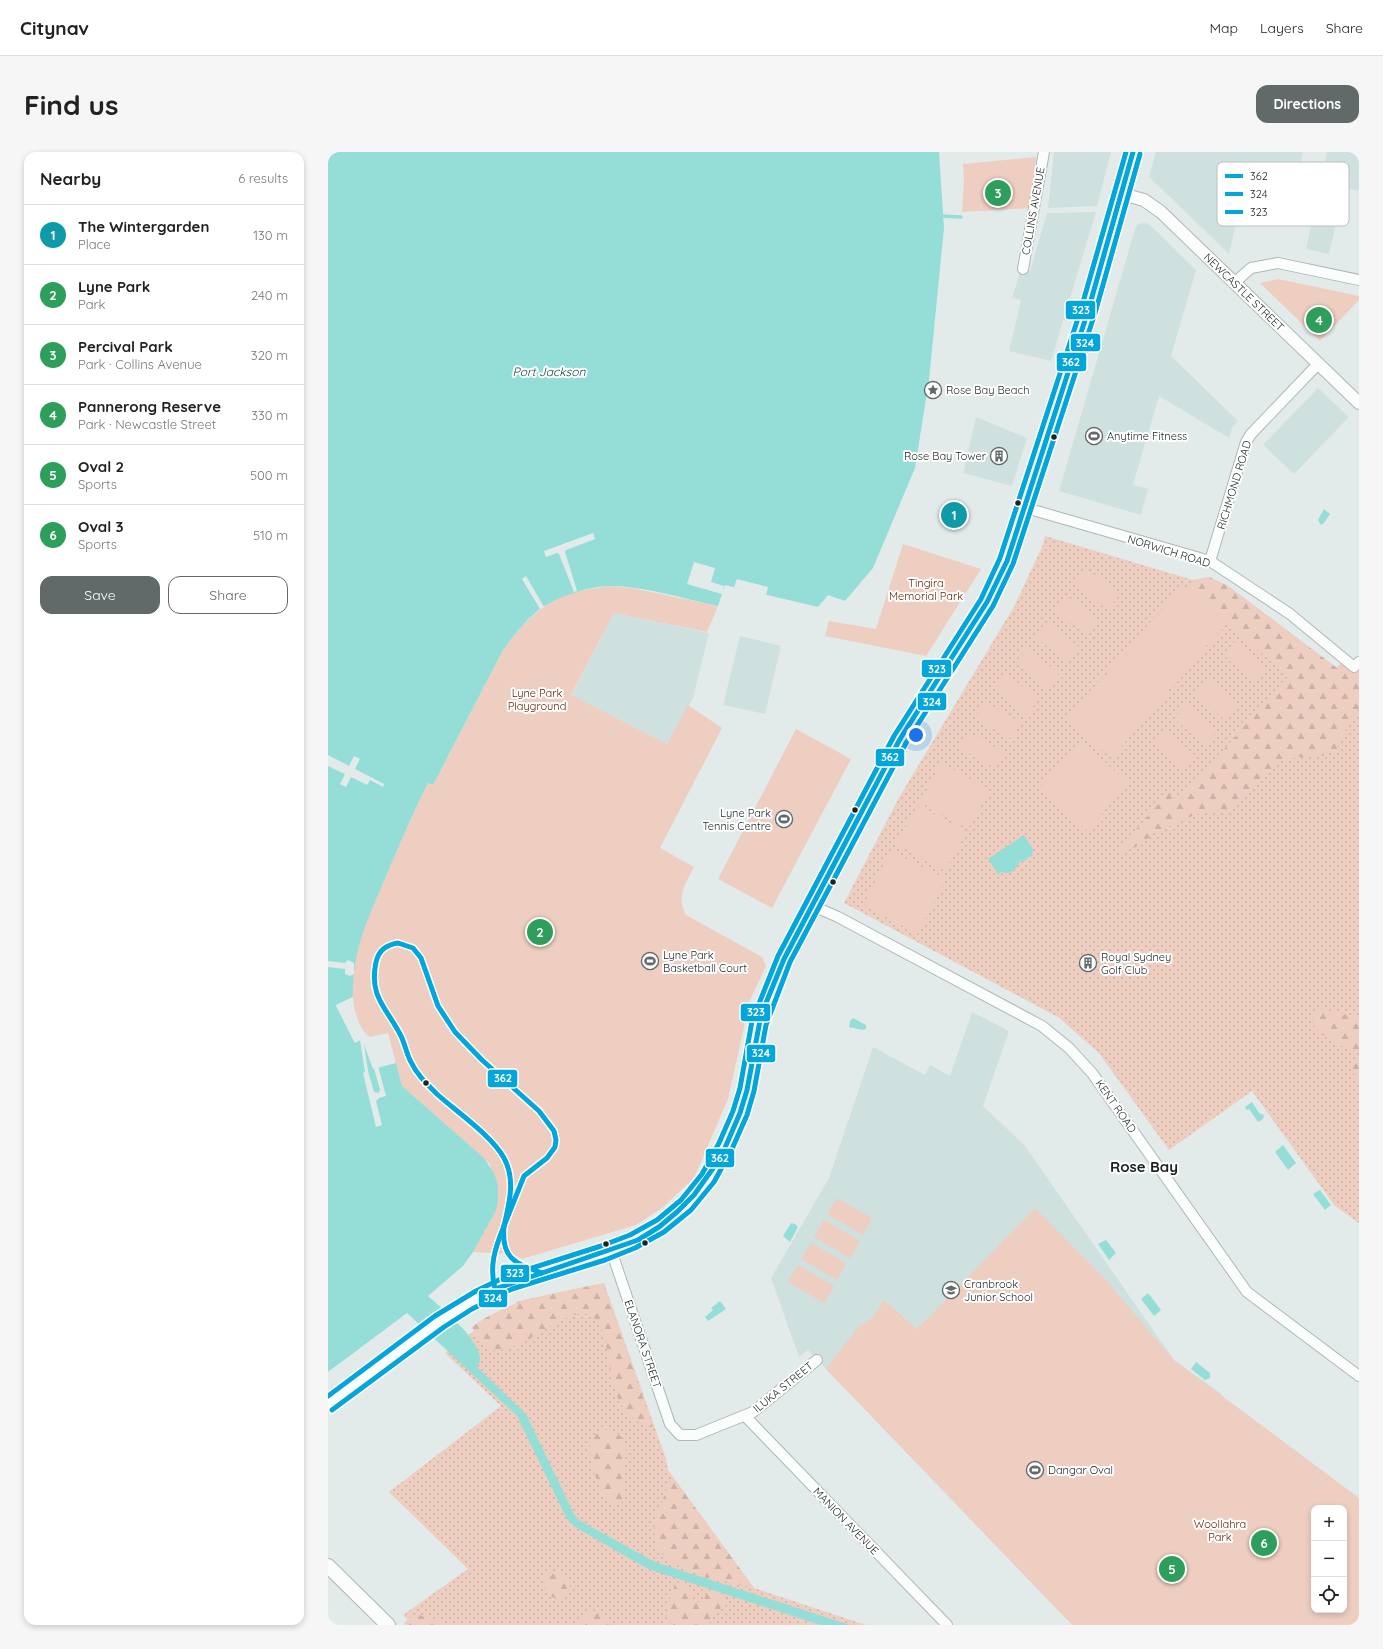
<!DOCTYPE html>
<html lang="en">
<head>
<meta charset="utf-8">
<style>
	:root { --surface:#fff; --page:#f6f6f6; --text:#222; --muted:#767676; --line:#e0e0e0; --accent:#626969 }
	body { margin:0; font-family:Quicksand,sans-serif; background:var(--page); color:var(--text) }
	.controls { position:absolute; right:12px; bottom:12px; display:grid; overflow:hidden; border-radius:8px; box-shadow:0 2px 6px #0003 }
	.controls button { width:36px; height:36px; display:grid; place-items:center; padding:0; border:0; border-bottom:1px solid var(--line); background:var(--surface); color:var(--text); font:20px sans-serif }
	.you { position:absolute; left:588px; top:583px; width:14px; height:14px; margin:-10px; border:3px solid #fff; border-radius:50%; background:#1a73e8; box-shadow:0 0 0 6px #1a73e833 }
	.badge { display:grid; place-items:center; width:26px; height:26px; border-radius:50%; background:var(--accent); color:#fff; font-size:13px; font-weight:700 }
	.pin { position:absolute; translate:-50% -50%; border:2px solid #fff; box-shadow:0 1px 4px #0006 }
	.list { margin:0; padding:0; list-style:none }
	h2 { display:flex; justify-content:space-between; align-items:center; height:52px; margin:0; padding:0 16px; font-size:17px }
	h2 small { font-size:13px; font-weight:400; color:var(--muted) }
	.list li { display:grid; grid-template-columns:26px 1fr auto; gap:12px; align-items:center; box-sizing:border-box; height:60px; padding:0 16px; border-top:1px solid var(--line) }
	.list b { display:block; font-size:15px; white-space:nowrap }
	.list p { margin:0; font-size:13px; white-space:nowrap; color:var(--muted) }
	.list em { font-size:13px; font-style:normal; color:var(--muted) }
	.actions { display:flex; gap:8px; padding:12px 16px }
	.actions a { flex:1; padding:9px 0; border:1px solid var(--accent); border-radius:12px; text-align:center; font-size:14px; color:var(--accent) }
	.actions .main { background:var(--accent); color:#fff }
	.icon { flex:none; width:22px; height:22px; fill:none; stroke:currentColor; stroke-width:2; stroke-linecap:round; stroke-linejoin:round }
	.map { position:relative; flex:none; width:1031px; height:1473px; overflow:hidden; border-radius:12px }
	header { display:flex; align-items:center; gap:24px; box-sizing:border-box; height:56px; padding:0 20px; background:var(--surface); border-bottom:1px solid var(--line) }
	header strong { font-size:19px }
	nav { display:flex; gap:22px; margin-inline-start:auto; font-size:14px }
	.intro { display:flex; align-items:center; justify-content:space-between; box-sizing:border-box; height:96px; padding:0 24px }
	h1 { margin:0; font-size:28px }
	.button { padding:10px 18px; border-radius:12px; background:var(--accent); color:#fff; font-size:14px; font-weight:700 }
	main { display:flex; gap:24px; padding:0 24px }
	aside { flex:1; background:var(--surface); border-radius:12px; box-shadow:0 2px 6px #0003 }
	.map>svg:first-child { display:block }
</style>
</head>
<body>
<header>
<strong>Citynav</strong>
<nav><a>Map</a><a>Layers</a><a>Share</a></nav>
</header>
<div class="intro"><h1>Find us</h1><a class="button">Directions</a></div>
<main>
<aside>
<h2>Nearby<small>6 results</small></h2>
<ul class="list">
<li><span class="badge" style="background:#0f9aa8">1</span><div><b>The Wintergarden</b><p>Place</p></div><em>130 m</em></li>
<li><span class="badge" style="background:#2e9e5b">2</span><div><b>Lyne Park</b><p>Park</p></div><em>240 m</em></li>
<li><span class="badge" style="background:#2e9e5b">3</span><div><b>Percival Park</b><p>Park · Collins Avenue</p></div><em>320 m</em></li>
<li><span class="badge" style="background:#2e9e5b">4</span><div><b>Pannerong Reserve</b><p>Park · Newcastle Street</p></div><em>330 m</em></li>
<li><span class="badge" style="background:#2e9e5b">5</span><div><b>Oval 2</b><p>Sports</p></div><em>500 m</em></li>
<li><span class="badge" style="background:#2e9e5b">6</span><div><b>Oval 3</b><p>Sports</p></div><em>510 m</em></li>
</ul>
<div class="actions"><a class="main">Save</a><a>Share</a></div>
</aside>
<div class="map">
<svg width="1031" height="1473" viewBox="0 0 1031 1473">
	<defs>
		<pattern id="grass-dots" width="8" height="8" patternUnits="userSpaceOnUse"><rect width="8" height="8" fill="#eecec0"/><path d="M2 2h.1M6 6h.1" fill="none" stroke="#ccb1a5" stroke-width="1.8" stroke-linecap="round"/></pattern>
		<pattern id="forest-firs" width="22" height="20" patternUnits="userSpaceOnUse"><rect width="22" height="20" fill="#eecec0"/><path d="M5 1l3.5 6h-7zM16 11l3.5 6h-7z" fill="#ccb1a5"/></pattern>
	</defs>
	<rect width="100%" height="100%" fill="#e2ebea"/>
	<g fill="#cfe1df">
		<polygon points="726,0 783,0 769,54 720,56"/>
		<polygon points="828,0 975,0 969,26 920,15 901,102 821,25"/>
		<polygon points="999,0 1031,0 1031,39 1016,36 1001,102 978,97"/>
		<polygon points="768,60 723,209 681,199 693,148 684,146 693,117 702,119 719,61"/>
		<polygon points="817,71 822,73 868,118 843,204 910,269 904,276 901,286 831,244 805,333 820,337 813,363 731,339 807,77 810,72"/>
		<polygon points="990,236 1021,265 966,322 935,293"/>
		<polygon points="648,265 699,286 684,334 635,321"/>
		<polygon points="286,461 381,481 365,546 339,592 243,544"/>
		<polygon points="412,484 453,494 437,562 395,553"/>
		<polygon points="644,860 681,879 655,954 697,994 846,1208 894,1242 706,1433 480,1198 471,1205 443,1126 501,1026 545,895 597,923 602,913 622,924"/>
	</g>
	<g fill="url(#grass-dots)">
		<polygon points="717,384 865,428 881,425 900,434 1009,516 1016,508 1026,520 1031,515 1031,1071 1007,1054 924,939 841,998 771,901 730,865 516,751 572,644 687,453 714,395"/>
		<polygon points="276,1131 338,1307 340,1318 426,1436 538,1473 85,1473 75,1463 140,1417 61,1340 173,1254 117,1201 142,1182 191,1149"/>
	</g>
	<g fill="url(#forest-firs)">
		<path d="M881,425l19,9 109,82 7,-8 10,12 5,-5v43h-2l-15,27 -6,14 -17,6h-21l-16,4 -53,49c-27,0 -33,4 -56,15 -6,2 -12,4 -17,7 -14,10 -17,16 -35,20l-2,-3 49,-56 11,8 109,-125 -102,-87 8,-9z"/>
		<path d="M995,857l36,9v34c-17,-5 -38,-14 -47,-29l3,-10z"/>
		<polygon points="1031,907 1031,931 1029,929 1022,912"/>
		<path d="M276,1131l49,144c-59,-12 -32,-97 -64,-112 -26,-11 -79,53 -107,30 -5,-3 -8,-13 -10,-18 38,-29 86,-34 132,-44z"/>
		<path d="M273,1278c12,-1 24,5 25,19 1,7 -3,17 -3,25 0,10 1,18 -1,28l-6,4 -7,-2c-8,-13 -23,-44 -19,-59 2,-7 6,-11 11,-15z"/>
		<polygon points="344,1324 426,1436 373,1424 347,1412 331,1399 327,1390 326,1370"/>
		<path d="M224,1419l11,2 7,10 -1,11 -9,6c-12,-3 -16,-10 -18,-21z"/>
		<path d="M349,1432c18,1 12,6 16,17l2,2 8,-2 5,-10 4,-1 15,6 2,4 -14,14 -7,11h-38c-2,-12 -2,-33 7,-41z"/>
		<path d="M260,1461c10,-1 16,5 21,12h-33v-2z"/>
		<polygon points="92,1463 122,1473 77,1473 76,1471 81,1466"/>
	</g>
	<g fill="#eecec0" fill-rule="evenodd">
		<polygon points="708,5 703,56 634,60 636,26 635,12"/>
		<polygon points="950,127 1031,144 1031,148 992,189 932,131"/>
		<polygon points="575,392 653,417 598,504 497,484 501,469 548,477"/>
		<polygon points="759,417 792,442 780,458 747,433"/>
		<polygon points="854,433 899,472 882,492 878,493 878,497 863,515 858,515 858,520 844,537 839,537 839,542 824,559 820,560 820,564 805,581 800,582 800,587 786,604 781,604 740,570 739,565 755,547 759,546 759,543 775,524 779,524 779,520 794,503 798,502 798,498 814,480 817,480 817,476 833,458 837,457 836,453"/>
		<path d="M281,434l23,2 86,18 -11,26 -93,-19 -43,82 96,49 21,-39 34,23 -62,120 34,19c-9,18 -18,28 -8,48l76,42 4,9 -16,34 -22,99 -34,79 -32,30 -26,17 -114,34 -11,-5 -38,-2 23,-41 2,-10 -8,-37 -88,-78 -14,-53 -18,4c-23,-17 -19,-67 -12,-92 4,-18 13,-34 20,-51 14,-32 27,-63 42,-95l8,-16 5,2 70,-135c19,-26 42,-51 75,-59 10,-2 20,-3 31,-5z"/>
		<polygon points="739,444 772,469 760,484 727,459"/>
		<polygon points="718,470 751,495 740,510 707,485"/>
		<polygon points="907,489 938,516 926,530 895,503"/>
		<polygon points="698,496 731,521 719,536 687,511"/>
		<polygon points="678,522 711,547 699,563 667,538"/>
		<polygon points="880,527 911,554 898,569 867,542"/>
		<polygon points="656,550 693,570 684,587 647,567"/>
		<polygon points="858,552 889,579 877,593 846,567"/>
		<polygon points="468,577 523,607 444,756 390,727"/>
		<polygon points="837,577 868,604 856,618 824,591"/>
		<polygon points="640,580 676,600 667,616 631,596"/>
		<polygon points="753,589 801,631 759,679 711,637"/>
		<polygon points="613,611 662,638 640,677 592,650"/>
		<polygon points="590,653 639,680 617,719 568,692"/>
		<polygon points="563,699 618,727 590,782 535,753"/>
		<polygon points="509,1046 544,1066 535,1083 499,1062"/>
		<path d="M707,1056l70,71 69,81 185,138v127h-287l-246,-256 32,-42 15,-10 11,-17 33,29zM986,1356h30v102h-30z"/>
		<polygon points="496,1068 532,1089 522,1106 486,1085"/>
		<polygon points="483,1091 518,1111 509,1128 473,1107"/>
		<polygon points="470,1113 506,1134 496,1151 460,1130"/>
	</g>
	<g fill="#95ded7">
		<path d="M0,0h611l5,76 -15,152 -14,88 -42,100 -28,33 -17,-6 -10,12 -93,-22 -7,21c-33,-7 -75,-20 -108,-20 -21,0 -53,11 -70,23 -14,11 -26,26 -37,41l-70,135 -5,-2 -8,16c-13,28 -25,56 -37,84 -17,40 -31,70 -30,114l-17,9 19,37 7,-4 11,30 23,-6 6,23 82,72 10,15 4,12v16l-2,10 -23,41 -10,14 -35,30c13,12 65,53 49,71l49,47 48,100 5,6 76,42 195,63h-30l-172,-56 -73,-42 -8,-8 -50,-103 -110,-103 -79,59z"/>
		<polygon points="996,357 1002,362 996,371 993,373 990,368"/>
		<path d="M696,683l10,16 -2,1 1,4 -5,1 -4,5 -3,-2c-5,8 -9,16 -19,12l-4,2 -10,-15z"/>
		<polygon points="525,866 538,873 538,877 534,878 521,875 522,869"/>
		<polygon points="924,950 931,961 936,963 935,967 930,970 921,957 919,958 917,955"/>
		<polygon points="955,993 968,1011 960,1018 947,1000"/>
		<polygon points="992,1038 1003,1053 997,1058 985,1042"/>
		<polygon points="463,1071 467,1072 470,1075 462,1090 455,1084"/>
		<polygon points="778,1088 788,1101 781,1108 770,1092"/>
		<polygon points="820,1141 833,1158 826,1164 813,1147"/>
		<polygon points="392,1149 398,1157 380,1169 377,1165 385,1158 383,1156"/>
		<polygon points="868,1210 882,1221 882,1226 877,1228 863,1217"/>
	</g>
	<g fill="#e2ebea">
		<polygon points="265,381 267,387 238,398 237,400 249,439 246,440 231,402 229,401 218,405 216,399"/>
		<polygon points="366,410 387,416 383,430 396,434 394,442 359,432"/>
		<polygon points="198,424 216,455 212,457 194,427"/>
		<polygon points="409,427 440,435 438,444 406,435"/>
		<polygon points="0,603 21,614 26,604 32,607 27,617 56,632 55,635 42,628 39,633 23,625 18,635 12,632 17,622 0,614"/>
		<polygon points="20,808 26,811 26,822 22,824 17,822 17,817 0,815 0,809 17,811"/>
		<polygon points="25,845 25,847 11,854 28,888 33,885 35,886 40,919 46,940 50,941 52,938 44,909 47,915 50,914 58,944 51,946 48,949 54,973 48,975 35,921 37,920 32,888 27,891 8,853"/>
	</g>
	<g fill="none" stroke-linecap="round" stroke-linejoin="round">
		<polyline stroke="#95ded7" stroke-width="3.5" points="612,64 633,65"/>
		<g stroke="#b0b7b6" stroke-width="12">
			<g id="minor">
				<polyline points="695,117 716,0"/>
				<polyline points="906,131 923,116 950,111 1031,128"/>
				<polyline points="698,356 882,409 962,462 1026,515 1031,510"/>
				<polyline points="882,409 918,290 923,282 990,212"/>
				<polyline points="485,754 510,765 714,874 741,896 764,921 919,1140 1031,1224"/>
				<polyline points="283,1098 342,1272 352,1283 368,1283 425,1260 489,1208"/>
				<polyline points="417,1264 619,1473"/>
			</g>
		</g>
		<g stroke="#b0b7b6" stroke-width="14">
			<polyline id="tertiary" points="794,42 816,48 833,60 1031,251"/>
		</g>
		<g stroke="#b0b7b6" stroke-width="16">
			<polyline id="secondary" points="0,1414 60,1473"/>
		</g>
		<g stroke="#b0b7b6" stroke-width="17">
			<path id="primary" d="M0,1252c25,-17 50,-35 75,-54 24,-19 48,-39 76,-53 79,-43 175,-35 229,-119 17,-27 31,-57 39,-88 5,-22 7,-45 12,-67 6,-22 16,-43 25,-64l116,-220 87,-137 20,-41 81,-250 45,-159"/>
		</g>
		<use href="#minor" stroke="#fbfcfc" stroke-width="10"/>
		<use href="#tertiary" stroke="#fbfcfc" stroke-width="12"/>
		<use href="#secondary" stroke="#fbfcfc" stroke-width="14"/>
		<use href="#primary" stroke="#fbfcfc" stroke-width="15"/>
		<g stroke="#fff" stroke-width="8">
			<g id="bus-1">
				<path d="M70,791l15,5 8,10 17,48 17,26 27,28 57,51 15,20 2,9 -1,7 -8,11 -23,18 -20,50c5,-22 12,-46 0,-68 -12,-22 -47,-46 -66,-63 -10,-10 -21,-20 -27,-33 -5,-9 -6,-19 -11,-28 -15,-28 -31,-38 -24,-72 3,-12 10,-17 22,-19z"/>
				<path d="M176,1074c-3,33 11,37 38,47"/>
				<path d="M176,1074c-9,22 -15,40 -9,63l47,-16"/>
				<polyline points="214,1121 310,1088 331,1075 349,1060 366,1043 393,1005 412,961 419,938 433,863 456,807 572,587 659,450 679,409 760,159 805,0"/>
			</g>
		</g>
		<g stroke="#fff" stroke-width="8">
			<polyline id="bus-2" points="4,1258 116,1175 144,1157 184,1137 277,1108 307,1096 336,1080 363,1058 386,1030 404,997 419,963 426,939 438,873 462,810 578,591 665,454 685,412 767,161 812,2"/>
		</g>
		<g stroke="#fff" stroke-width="8">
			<polyline id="bus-3" points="0,1244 107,1164 148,1139 179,1124 273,1094 302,1083 329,1068 353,1048 374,1022 391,991 405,959 412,936 424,869 450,804 566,584 653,447 672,406 753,157 798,0"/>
		</g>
		<use href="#bus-1" stroke="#03a6db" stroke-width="5"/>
		<use href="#bus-2" stroke="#03a6db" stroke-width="5"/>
		<use href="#bus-3" stroke="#03a6db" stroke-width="5"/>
	</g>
	<defs>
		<g id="sight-ring" transform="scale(0.9)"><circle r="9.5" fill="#fff" stroke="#626969" stroke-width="1.5"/><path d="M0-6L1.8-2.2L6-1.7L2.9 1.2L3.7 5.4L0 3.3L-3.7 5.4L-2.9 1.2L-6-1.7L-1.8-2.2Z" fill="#626969"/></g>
		<g id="stadium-ring" transform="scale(0.9)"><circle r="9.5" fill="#fff" stroke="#626969" stroke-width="1.5"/><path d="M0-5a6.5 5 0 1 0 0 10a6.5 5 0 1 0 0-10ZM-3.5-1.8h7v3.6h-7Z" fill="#626969"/></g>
		<g id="building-ring" transform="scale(0.9)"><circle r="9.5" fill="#fff" stroke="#626969" stroke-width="1.5"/><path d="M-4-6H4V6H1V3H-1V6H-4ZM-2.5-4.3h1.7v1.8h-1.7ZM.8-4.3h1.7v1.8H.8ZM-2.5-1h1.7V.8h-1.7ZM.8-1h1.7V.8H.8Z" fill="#626969"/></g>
		<g id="school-ring" transform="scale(0.9)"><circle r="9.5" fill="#fff" stroke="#626969" stroke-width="1.5"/><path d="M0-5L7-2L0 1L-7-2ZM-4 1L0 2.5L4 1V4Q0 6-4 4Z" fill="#626969"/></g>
	</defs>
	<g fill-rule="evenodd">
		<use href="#sight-ring" x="605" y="238"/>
		<use href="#stadium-ring" x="766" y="284"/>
		<use href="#building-ring" x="671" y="304"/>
		<use href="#stadium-ring" x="456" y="667"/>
		<use href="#stadium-ring" x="322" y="809"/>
		<use href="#building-ring" x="760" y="811"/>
		<use href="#school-ring" x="623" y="1138"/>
		<use href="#stadium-ring" x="707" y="1318"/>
	</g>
	<g fill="#1d2323" stroke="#fff" stroke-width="1.5">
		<circle cx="726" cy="285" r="3.5"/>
		<circle cx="690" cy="351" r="3.5"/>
		<circle cx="527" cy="658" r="3.5"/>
		<circle cx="505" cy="730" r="3.5"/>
		<circle cx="98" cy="931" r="3.5"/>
		<circle cx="317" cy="1091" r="3.5"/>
		<circle cx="278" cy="1092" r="3.5"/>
	</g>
	<g text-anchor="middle" stroke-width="4" stroke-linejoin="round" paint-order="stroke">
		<g font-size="11" fill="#1d2323" stroke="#fff">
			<text transform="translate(705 59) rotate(-80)" y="4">COLLINS AVENUE</text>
			<text transform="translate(916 140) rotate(44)" y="4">NEWCASTLE STREET</text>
			<text transform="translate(906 333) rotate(-73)" y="4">RICHMOND ROAD</text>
			<text transform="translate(841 399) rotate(17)" y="4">NORWICH ROAD</text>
			<text transform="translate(788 954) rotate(55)" y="4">KENT ROAD</text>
			<text transform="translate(315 1192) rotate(71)" y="4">ELANORA STREET</text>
			<text transform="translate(455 1235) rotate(-39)" y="4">ILUKA STREET</text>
			<text transform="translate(518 1369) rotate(46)" y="4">MANION AVENUE</text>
		</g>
		<g font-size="11" fill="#1d2323" stroke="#fff" text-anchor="start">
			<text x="618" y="242">Rose Bay Beach</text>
			<text x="779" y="288">Anytime Fitness</text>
			<text x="658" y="308" text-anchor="end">Rose Bay Tower</text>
			<text x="443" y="665" text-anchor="end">Lyne Park<tspan x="443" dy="13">Tennis Centre</tspan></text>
			<text x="335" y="807">Lyne Park<tspan x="335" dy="13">Basketball Court</tspan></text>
			<text x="773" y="809">Royal Sydney<tspan x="773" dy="13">Golf Club</tspan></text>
			<text x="636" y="1136">Cranbrook<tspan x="636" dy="13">Junior School</tspan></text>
			<text x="720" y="1322">Dangar Oval</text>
		</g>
		<g font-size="11" fill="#642404" stroke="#fff">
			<text x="598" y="435">Tingira<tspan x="598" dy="13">Memorial Park</tspan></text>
			<text x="209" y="545">Lyne Park<tspan x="209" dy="13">Playground</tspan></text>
			<text x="892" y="1376">Woollahra<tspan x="892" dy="13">Park</tspan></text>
		</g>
		<g font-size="12" font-style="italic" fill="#0f3e3a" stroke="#fff">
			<text x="221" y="224">Port Jackson</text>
		</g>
		<g font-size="15" font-weight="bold" fill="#1d2323" stroke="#fff">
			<text x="816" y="1020">Rose Bay</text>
		</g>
	</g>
	<rect x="889" y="10" width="132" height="64" rx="6" fill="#fff" stroke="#bbbdbd" stroke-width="1"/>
	<rect x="897" y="22" width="18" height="4" fill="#03a6db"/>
	<rect x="897" y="40" width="18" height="4" fill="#03a6db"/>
	<rect x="897" y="58" width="18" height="4" fill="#03a6db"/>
	<g font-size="11" fill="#1d2323">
		<text x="922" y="28">362</text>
		<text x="922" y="46">324</text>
		<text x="922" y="64">323</text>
	</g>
	<g stroke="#fff" stroke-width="1.5">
		<rect x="737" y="148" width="31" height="20" rx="4" fill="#03a6db"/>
		<rect x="742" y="181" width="31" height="19" rx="4" fill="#03a6db"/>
		<rect x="728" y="200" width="31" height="20" rx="4" fill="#03a6db"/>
		<rect x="593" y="507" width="31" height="19" rx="4" fill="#03a6db"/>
		<rect x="589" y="540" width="30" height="19" rx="4" fill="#03a6db"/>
		<rect x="547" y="596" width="30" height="19" rx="4" fill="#03a6db"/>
		<rect x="412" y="851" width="31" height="19" rx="4" fill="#03a6db"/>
		<rect x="418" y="892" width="30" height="19" rx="4" fill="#03a6db"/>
		<rect x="159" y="917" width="31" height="19" rx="4" fill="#03a6db"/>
		<rect x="377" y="996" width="30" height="20" rx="4" fill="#03a6db"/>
		<rect x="172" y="1112" width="30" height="19" rx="4" fill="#03a6db"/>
		<rect x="150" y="1137" width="30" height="19" rx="4" fill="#03a6db"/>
	</g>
	<g font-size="11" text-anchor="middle" font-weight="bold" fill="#fff">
		<text x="753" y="162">323</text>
		<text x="757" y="195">324</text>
		<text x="743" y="214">362</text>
		<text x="609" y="521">323</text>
		<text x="604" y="554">324</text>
		<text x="562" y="609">362</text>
		<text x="428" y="864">323</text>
		<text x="433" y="905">324</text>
		<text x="175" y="930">362</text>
		<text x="392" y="1010">362</text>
		<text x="187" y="1125">323</text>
		<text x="165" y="1150">324</text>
	</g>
</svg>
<div class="controls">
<button>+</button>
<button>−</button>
<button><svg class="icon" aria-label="locate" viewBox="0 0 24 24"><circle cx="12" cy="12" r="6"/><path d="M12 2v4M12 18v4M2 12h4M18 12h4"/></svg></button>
</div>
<div class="you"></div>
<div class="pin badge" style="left:626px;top:363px;background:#0f9aa8">1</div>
<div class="pin badge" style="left:212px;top:780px;background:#2e9e5b">2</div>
<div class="pin badge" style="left:670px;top:41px;background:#2e9e5b">3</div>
<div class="pin badge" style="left:991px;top:168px;background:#2e9e5b">4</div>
<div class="pin badge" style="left:844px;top:1417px;background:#2e9e5b">5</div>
<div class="pin badge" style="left:936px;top:1391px;background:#2e9e5b">6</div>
</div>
</main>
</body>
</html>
